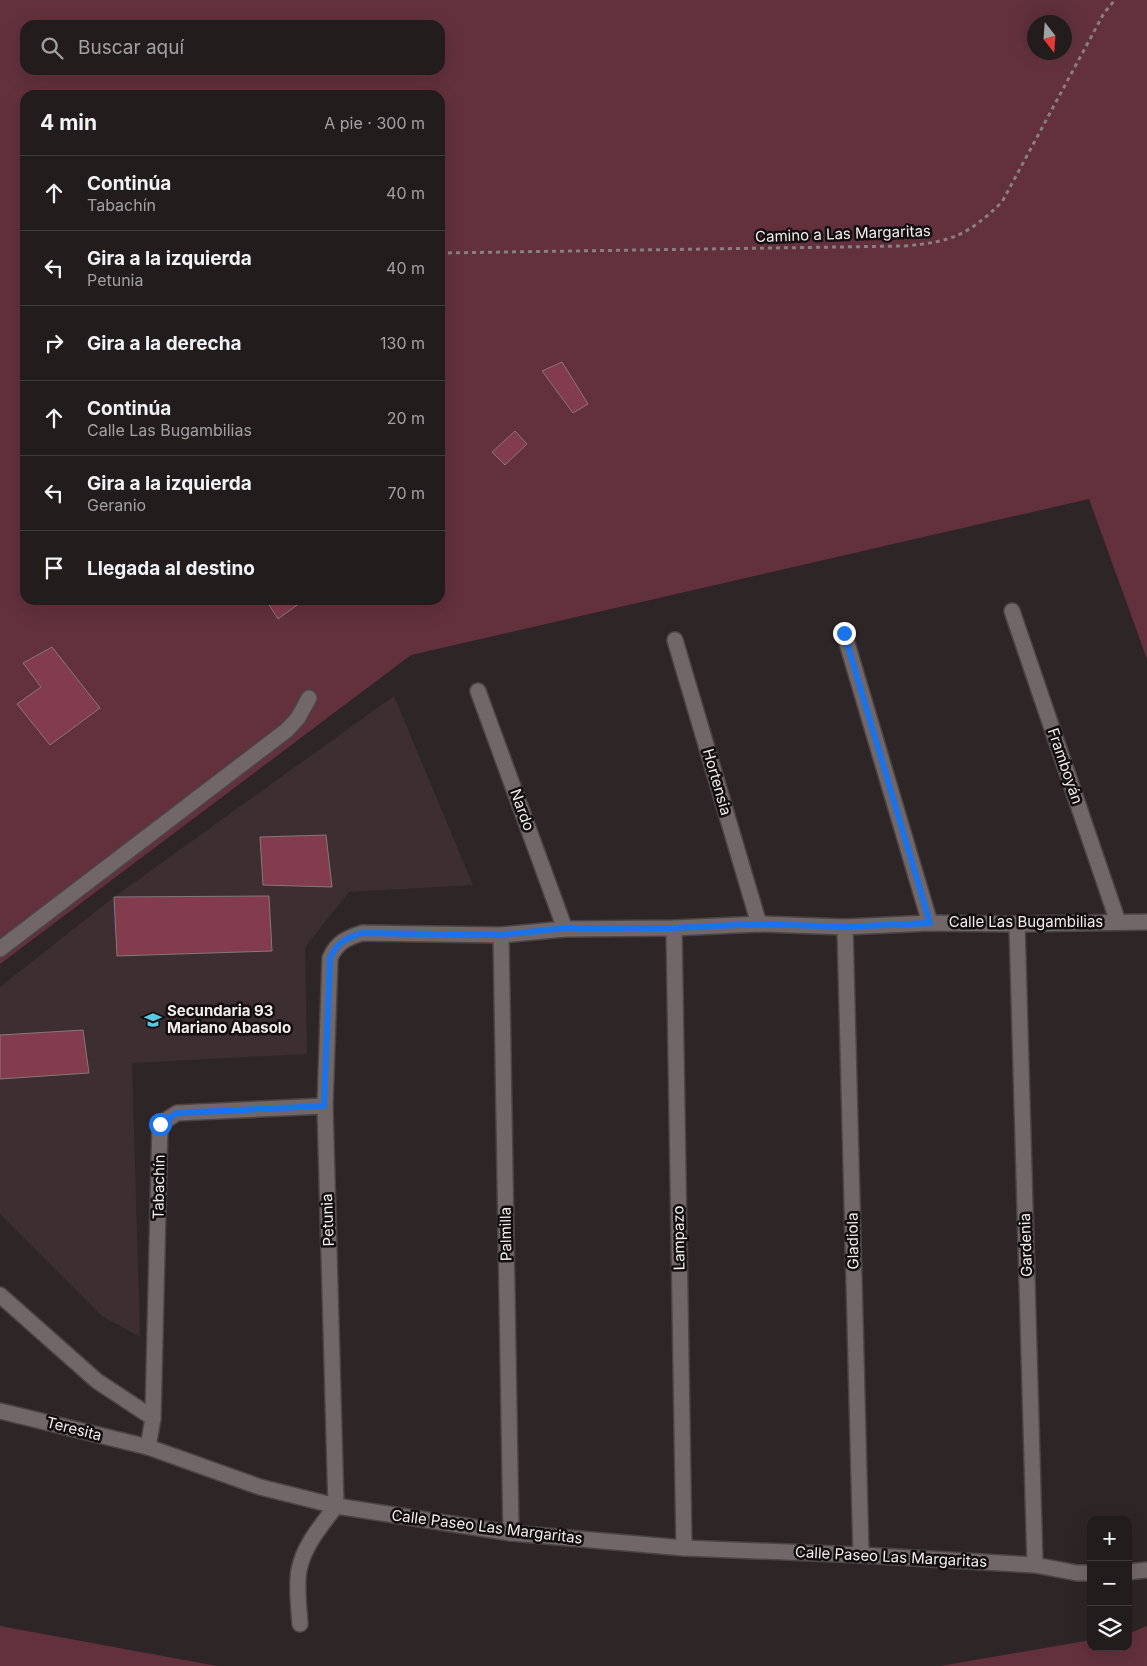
<!DOCTYPE html>
<html lang="es">
<head>
<meta charset="utf-8">
<style>
	:root { --surface:#221c1d; --page:#2a2526; --text:#f1f3f6; --muted:#a2a1a4; --line:#3f3a3b }
	body { margin:0; font-family:Inter,sans-serif; background:var(--page); color:var(--text) }
	.controls { position:absolute; right:15px; bottom:15px; display:grid; overflow:hidden; border-radius:10px; box-shadow:0 5px 20px #0002 }
	.controls button { width:45px; height:45px; display:grid; place-items:center; padding:0; border:0; border-bottom:1px solid var(--line); background:var(--surface); color:var(--text); font:25px sans-serif }
	.compass { position:absolute; left:1027px; top:15px; width:45px; height:45px; border-radius:50%; background:var(--surface); box-shadow:0 5px 20px #0002; rotate:163deg }
	.stop { position:absolute; width:15px; height:15px; margin:-11px; border:4px solid #1a73e8; border-radius:50%; background:#fff }
	.stop.end { background:#1a73e8; border-color:#fff; box-shadow:0 1px 5px #0008 }
	.list { margin:0; padding:0; list-style:none }
	h2 { display:flex; justify-content:space-between; align-items:center; height:65px; margin:0; padding:0 20px; font-size:21px }
	h2 small { font-size:16px; font-weight:400; color:var(--muted) }
	.list li { display:grid; grid-template-columns:32px 1fr auto; gap:15px; align-items:center; box-sizing:border-box; height:75px; padding:0 20px; border-top:1px solid var(--line) }
	.list b { display:block; font-size:19px; white-space:nowrap }
	.list p { margin:0; font-size:16px; white-space:nowrap; color:var(--muted) }
	.list em { font-size:16px; font-style:normal; color:var(--muted) }
	.icon { flex:none; width:28px; height:28px; fill:none; stroke:currentColor; stroke-width:2; stroke-linecap:round; stroke-linejoin:round }
	.map { position:relative; flex:none; width:1147px; height:1666px; overflow:hidden }
	.search { position:absolute; background:var(--surface); box-shadow:0 5px 20px #0002; left:20px; top:20px; width:425px; height:55px; display:flex; align-items:center; gap:12px; box-sizing:border-box; padding:0 18px; border-radius:15px; color:var(--muted); font-size:19px }
	.panel { position:absolute; background:var(--surface); box-shadow:0 5px 20px #0002; left:20px; top:90px; width:425px; height:515px; border-radius:15px }
	.map>svg:first-child { display:block }
</style>
</head>
<body>
<div class="map">
<svg width="1147" height="1666" viewBox="0 0 1147 1666">
	<rect width="100%" height="100%" fill="#2e2527"/>
	<polygon fill="#3d2e31" points="394,696 473,885 349,892 305,947 307,1054 132,1063 140,1337 102,1316 0,1214 0,987 114,897"/>
	<g fill="#62313d" fill-rule="evenodd">
		<path d="M0,0h1147v659l-58,-160 -678,156 -411,309zM1034,22h30v30h-30zM25,25h415v45h-415zM25,95h415v505h-415z"/>
		<polygon points="0,1626 217,1666 0,1666"/>
		<polygon points="1147,1626 1147,1666 940,1666 1091,1640 1091,1647 1128,1647 1128,1634"/>
	</g>
	<g fill="#833b4e" stroke="#84797b">
		<polygon points="562,362 588,404 573,413 542,371"/>
		<polygon points="515,431 527,444 505,465 492,452"/>
		<polygon points="266,600 304,600 278,619"/>
		<polygon points="52,647 100,708 50,745 17,704 41,687 23,663"/>
		<polygon points="326,835 332,887 263,885 260,837"/>
		<polygon points="269,896 272,951 117,956 114,897"/>
		<polygon points="83,1030 89,1073 0,1079 0,1035"/>
	</g>
	<g fill="none" stroke-linecap="round" stroke-linejoin="round">
		<g stroke="#4b4445" stroke-width="18">
			<path id="lane" d="M300,1624c-1,-17 -4,-37 -1,-54 5,-25 22,-44 37,-64"/>
		</g>
		<g stroke="#4b4445" stroke-width="18">
			<g id="street">
				<polyline points="1012,611 1118,922"/>
				<polyline points="844,633 930,923"/>
				<polyline points="675,640 759,924"/>
				<polyline points="478,691 565,929"/>
				<polyline points="1017,924 1035,1565"/>
				<polyline points="845,927 861,1555"/>
				<polyline points="674,928 684,1548"/>
				<polyline points="501,935 511,1533"/>
				<polyline points="0,949 287,730 298,718 309,698"/>
				<polyline points="0,1295 97,1381 153,1418 148,1447 260,1487 336,1506 511,1533 684,1548 861,1555 1035,1565 1077,1573 1091,1573"/>
				<polyline points="0,1411 148,1447"/>
				<polyline points="153,1418 160,1124 177,1113 325,1106"/>
				<path d="M336,1506l-11,-400 5,-148c7,-16 17,-20 32,-25l139,2 64,-6 109,-1 85,-4 86,3 85,-4 87,1 130,-2"/>
				<polyline points="1128,1572 1147,1570"/>
			</g>
		</g>
		<path stroke="#877f81" stroke-width="3" stroke-dasharray="4 4" stroke-linecap="butt" d="M440,253l464,-7c48,-4 64,-11 98,-44l102,-189 11,-13"/>
		<use href="#lane" stroke="#716768" stroke-width="15"/>
		<use href="#street" stroke="#716768" stroke-width="15"/>
	</g>
	<g fill="none" stroke-linecap="round" stroke-linejoin="round">
		<path stroke="#1a73e8" stroke-width="6" d="M160,1124l17,-11 147,-7 6,-148c7,-16 17,-20 32,-25l139,2 64,-7h109l85,-4 86,3 85,-4 -86,-290"/>
	</g>
	<defs>
		<g id="school-bare" transform="scale(1.35)"><path d="M0-5L7-2L0 1L-7-2ZM-4 1L0 2.5L4 1V4Q0 6-4 4Z" fill="#58c9e3" stroke="#130f10" stroke-width="2.5" paint-order="stroke"/></g>
	</defs>
	<g fill-rule="evenodd">
		<use href="#school-bare" x="153" y="1020"/>
	</g>
	<g text-anchor="middle" stroke-width="5" stroke-linejoin="round" paint-order="stroke">
		<g font-size="15" fill="#f3edee" stroke="#130f10">
			<text transform="translate(843 234) rotate(-2)" y="5">Camino a Las Margaritas</text>
			<text transform="translate(1065 766) rotate(71)" y="5">Framboyán</text>
			<text transform="translate(717 782) rotate(74)" y="5">Hortensia</text>
			<text transform="translate(522 810) rotate(70)" y="5">Nardo</text>
			<text x="1026" y="927">Calle Las Bugambilias</text>
			<text transform="translate(159 1187) rotate(-89)" y="5">Tabachín</text>
			<text transform="translate(328 1220) rotate(-92)" y="5">Petunia</text>
			<text transform="translate(506 1234) rotate(-91)" y="5">Palmilla</text>
			<text transform="translate(679 1238) rotate(-91)" y="5">Lampazo</text>
			<text transform="translate(853 1241) rotate(-91)" y="5">Gladiola</text>
			<text transform="translate(1026 1245) rotate(-92)" y="5">Gardenia</text>
			<text transform="translate(74 1429) rotate(14)" y="5">Teresita</text>
			<text transform="translate(487 1527) rotate(7)" y="5">Calle Paseo Las Margaritas</text>
			<text transform="translate(891 1557) rotate(3)" y="5">Calle Paseo Las Margaritas</text>
		</g>
		<g font-size="15" font-weight="bold" fill="#f3edee" stroke="#130f10" text-anchor="start">
			<text x="167" y="1016">Secundaria 93<tspan x="167" dy="17">Mariano Abasolo</tspan></text>
		</g>
	</g>
</svg>
<div class="controls">
<button>+</button>
<button>−</button>
<button><svg class="icon" aria-label="layers" viewBox="0 0 24 24"><path d="M12 4l9 5-9 5-9-5zM3 14l9 5 9-5"/></svg></button>
</div>
<svg class="compass" viewBox="-18 -18 36 36"><path d="M0-13l5 13h-10z" fill="#e53935"/><path d="M0 13l5-13h-10z" fill="#a2a1a4"/></svg>
<div class="stop" style="left:160px;top:1124px"></div>
<div class="stop end" style="left:844px;top:633px"></div>
<div class="search"><svg class="icon" aria-label="search" viewBox="0 0 24 24"><circle cx="10" cy="10" r="6"/><path d="M15 15l6 6"/></svg>Buscar aquí</div>
<section class="panel">
<h2>4 min<small>A pie · 300 m</small></h2>
<ul class="list">
<li><svg class="icon" aria-label="ahead" viewBox="0 0 24 24"><path d="M12 20V5M6 11l6-6 6 6"/></svg><div><b>Continúa</b><p>Tabachín</p></div><em>40 m</em></li>
<li><svg class="icon" aria-label="left" viewBox="0 0 24 24"><path d="M17 20v-9H6M10 6l-5 5 5 5"/></svg><div><b>Gira a la izquierda</b><p>Petunia</p></div><em>40 m</em></li>
<li><svg class="icon" aria-label="right" viewBox="0 0 24 24"><path d="M7 20v-9h11M14 6l5 5-5 5"/></svg><div><b>Gira a la derecha</b></div><em>130 m</em></li>
<li><svg class="icon" aria-label="ahead" viewBox="0 0 24 24"><path d="M12 20V5M6 11l6-6 6 6"/></svg><div><b>Continúa</b><p>Calle Las Bugambilias</p></div><em>20 m</em></li>
<li><svg class="icon" aria-label="left" viewBox="0 0 24 24"><path d="M17 20v-9H6M10 6l-5 5 5 5"/></svg><div><b>Gira a la izquierda</b><p>Geranio</p></div><em>70 m</em></li>
<li><svg class="icon" aria-label="arrive" viewBox="0 0 24 24"><path d="M6 21V4h12l-3 4 3 4H6"/></svg><div><b>Llegada al destino</b></div></li>
</ul>
</section>
</div>
</body>
</html>
